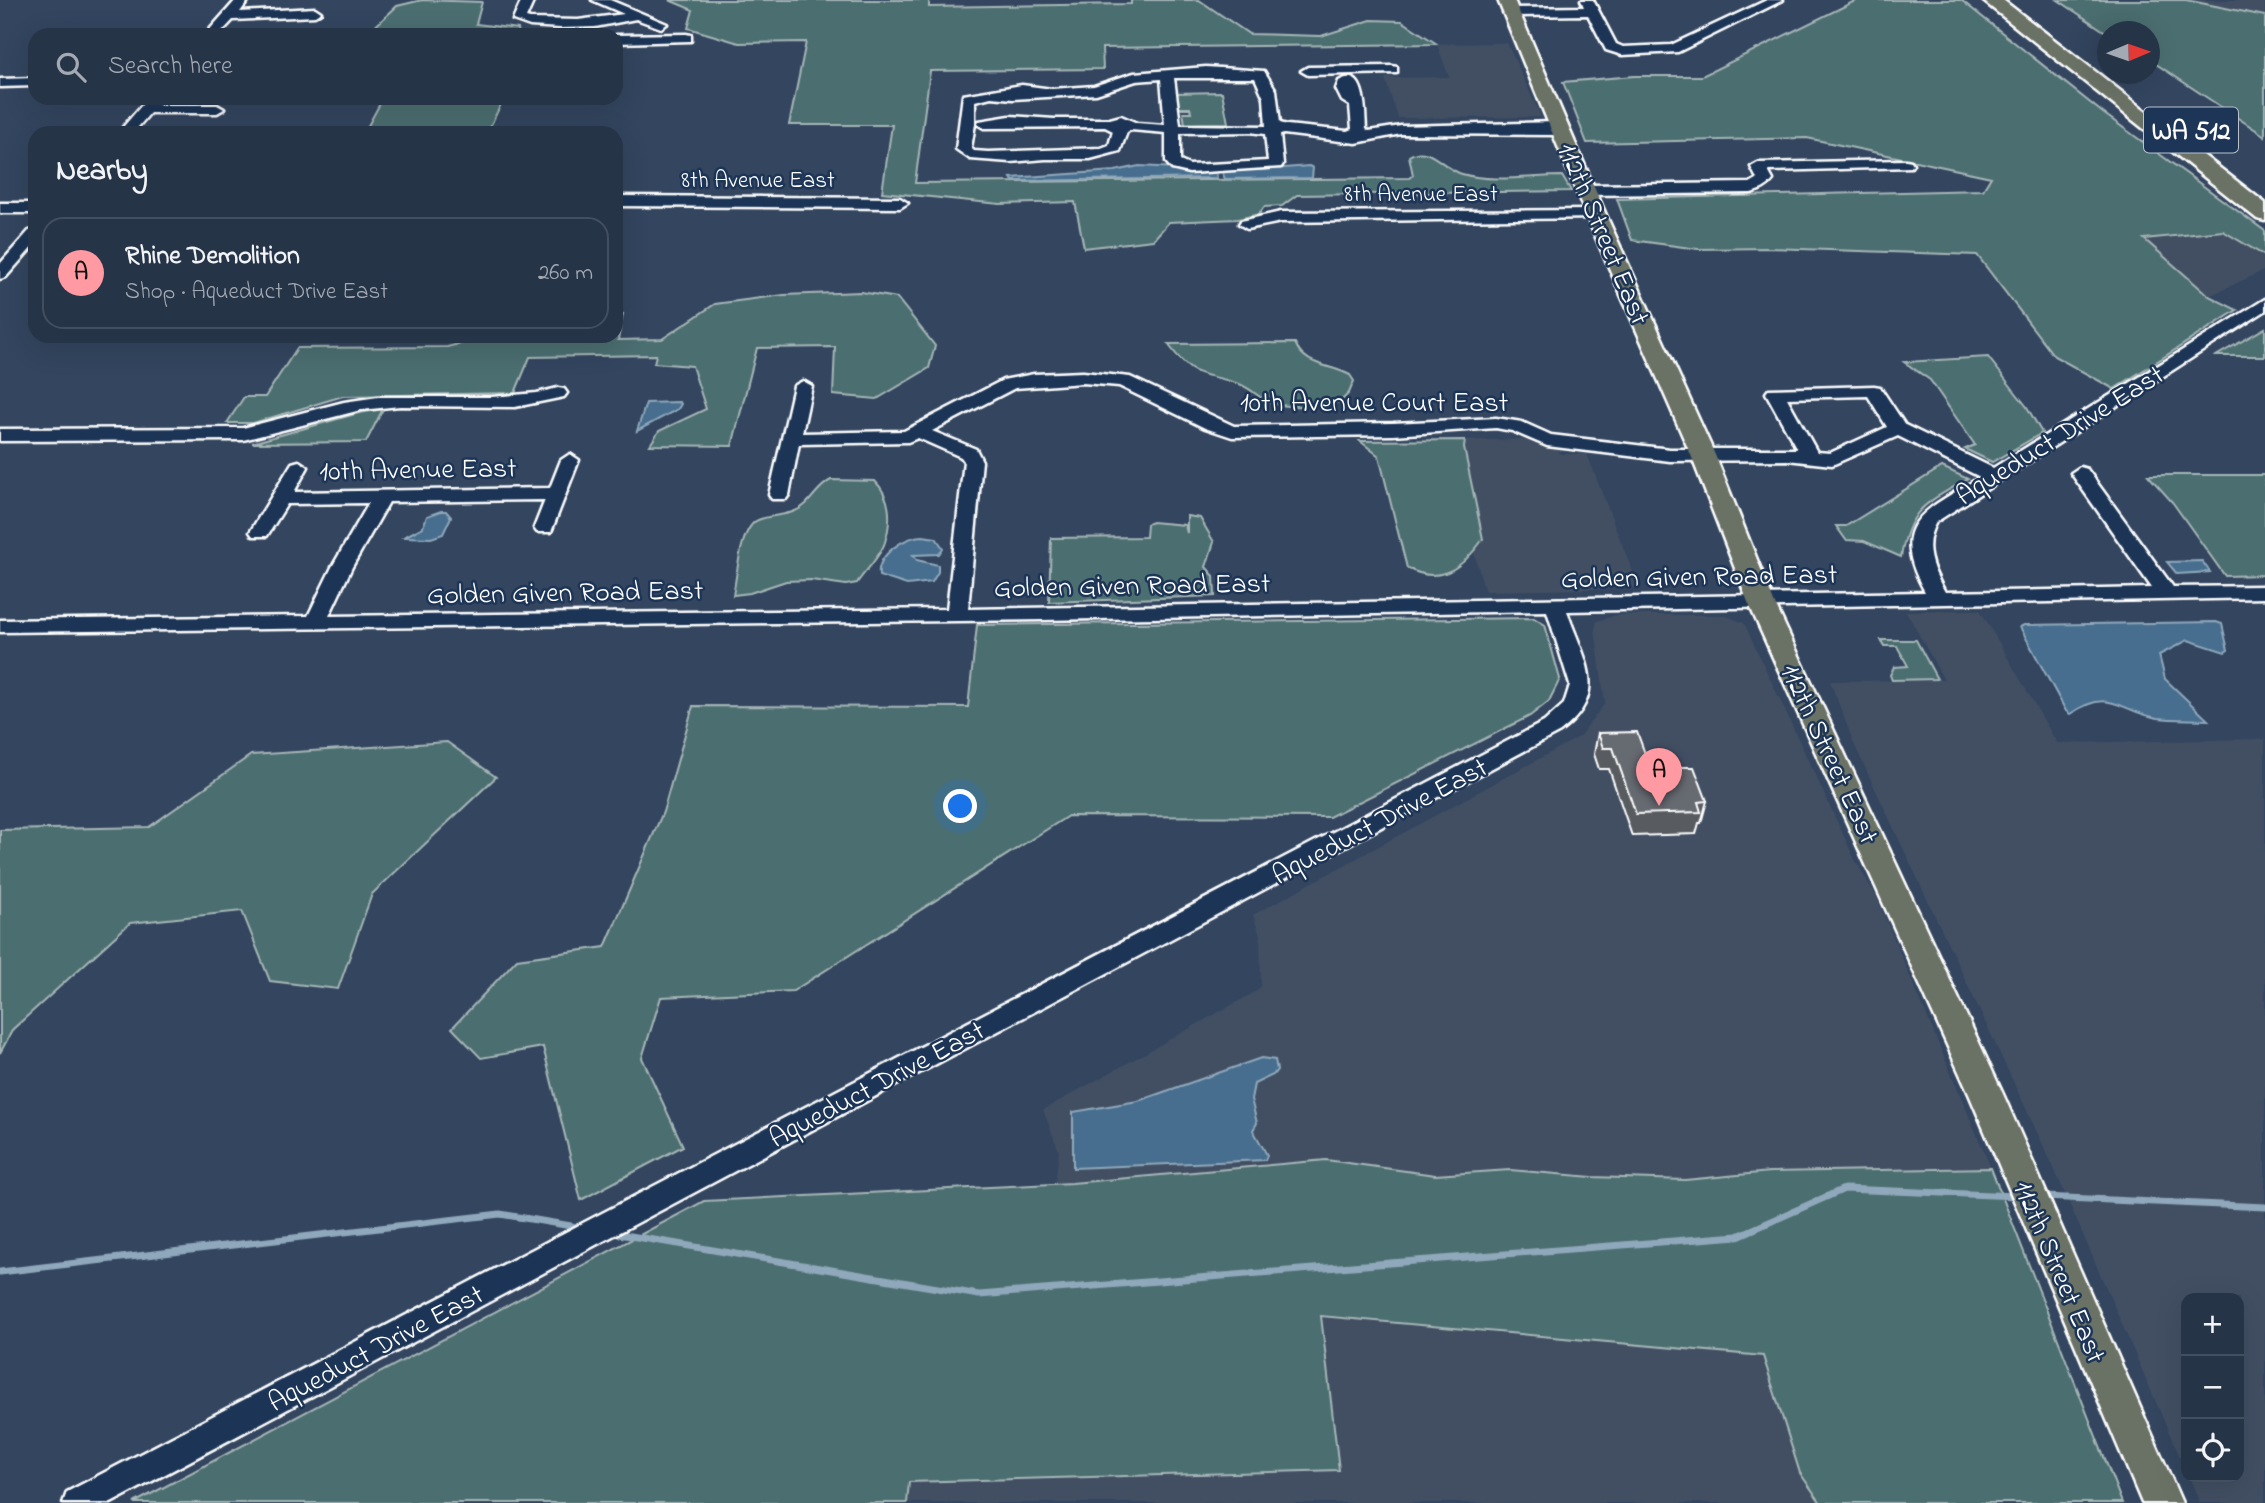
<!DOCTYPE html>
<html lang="en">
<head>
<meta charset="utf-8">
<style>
	:root { --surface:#263447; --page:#2e3c4e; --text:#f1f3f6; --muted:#a4aab4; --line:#424f60; --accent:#ff9aa2 }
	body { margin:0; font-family:"Indie Flower",sans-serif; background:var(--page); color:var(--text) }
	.controls { position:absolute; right:21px; bottom:21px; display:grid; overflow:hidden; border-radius:14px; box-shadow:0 7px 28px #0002 }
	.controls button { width:63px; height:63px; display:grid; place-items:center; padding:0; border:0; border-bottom:2px solid var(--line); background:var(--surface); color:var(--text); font:35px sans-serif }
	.compass { position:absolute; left:2097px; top:21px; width:63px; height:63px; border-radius:50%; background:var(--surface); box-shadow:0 7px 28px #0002; rotate:88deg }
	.you { position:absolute; left:961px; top:807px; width:24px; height:24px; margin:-18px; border:5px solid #fff; border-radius:50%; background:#1a73e8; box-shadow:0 0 0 10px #1a73e833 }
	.badge { display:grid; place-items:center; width:46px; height:46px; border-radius:50%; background:var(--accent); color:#111; font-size:23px; font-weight:700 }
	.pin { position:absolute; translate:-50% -58px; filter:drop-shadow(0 2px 4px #0008) }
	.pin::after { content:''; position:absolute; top:37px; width:24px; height:21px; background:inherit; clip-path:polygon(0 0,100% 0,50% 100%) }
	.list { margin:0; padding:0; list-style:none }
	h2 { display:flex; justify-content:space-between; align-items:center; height:91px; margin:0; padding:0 28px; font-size:30px }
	h2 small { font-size:23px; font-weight:400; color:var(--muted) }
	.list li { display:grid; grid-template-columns:46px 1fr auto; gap:21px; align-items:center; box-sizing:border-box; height:112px; margin:0 14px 14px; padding:0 14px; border:2px solid var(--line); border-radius:21px }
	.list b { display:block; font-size:26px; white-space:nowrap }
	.list p { margin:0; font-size:23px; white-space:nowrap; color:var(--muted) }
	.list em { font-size:23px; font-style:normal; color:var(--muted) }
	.icon { flex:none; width:38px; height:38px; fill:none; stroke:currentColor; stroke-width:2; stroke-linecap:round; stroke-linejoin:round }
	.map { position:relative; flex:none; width:2265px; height:1503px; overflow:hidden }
	.search { position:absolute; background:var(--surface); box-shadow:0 7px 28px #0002; left:28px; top:28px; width:595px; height:77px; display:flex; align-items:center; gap:18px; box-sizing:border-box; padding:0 24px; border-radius:21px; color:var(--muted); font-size:26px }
	.panel { position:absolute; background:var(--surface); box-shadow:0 7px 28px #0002; left:28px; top:126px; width:595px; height:217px; border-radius:21px }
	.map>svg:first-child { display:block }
</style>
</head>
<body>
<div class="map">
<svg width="2265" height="1503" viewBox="0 0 2265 1503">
	<rect width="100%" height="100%" fill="#33455f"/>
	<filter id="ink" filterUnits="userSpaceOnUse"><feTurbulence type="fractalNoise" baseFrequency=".0143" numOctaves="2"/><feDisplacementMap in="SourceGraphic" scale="14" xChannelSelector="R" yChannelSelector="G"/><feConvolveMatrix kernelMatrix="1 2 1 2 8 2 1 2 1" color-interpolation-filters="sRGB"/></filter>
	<g filter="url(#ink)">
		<g fill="#425064">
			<polygon points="2186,0 2265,0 2265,16"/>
			<polygon points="1507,43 1541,117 1398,118 1385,78 1449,77 1437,44"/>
			<polygon points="2223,231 2265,256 2265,270 2209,296 2143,239"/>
			<polygon points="1554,439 1560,454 1587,454 1639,588 1485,591 1442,441"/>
			<polygon points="1980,610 2057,743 2265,739 2265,1503 2200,1503 2189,1477 2239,1477 2239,1298 2186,1298 2186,1471 2053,1166 1855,746 1830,681 1944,680 1906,611"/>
			<polygon points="1617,615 1724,615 1744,623 1855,860 1876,896 1991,1168 1770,1172 1685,1180 1592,1177 1510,1170 1435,1175 1326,1160 1055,1184 1059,1151 1043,1110 1255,992 1261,986 1260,935 1253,915 1579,737 1605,703 1595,629 1597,621"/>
			<polygon points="1320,1316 1763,1356 1800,1473 1821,1503 907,1503 908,1482 1338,1470"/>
		</g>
		<g fill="#4c6e6f" stroke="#a6b6b7" stroke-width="2">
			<polygon points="422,0 482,2 476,24 518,29 519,35 366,35 397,6"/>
			<path d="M669,0h260v7l202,-3v-4h68l50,34 72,2 50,-16 31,1 35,23 -335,4 1,21 -173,2 -15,112 494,-5 4,-3 -4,-19c20,-13 34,13 53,18 31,9 68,2 100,2l9,15 -274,4 -15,11 -18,1 -5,7 -21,5 -69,3 -16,18 -69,8 -9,-46 -75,2 -118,-12 10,-67h-103l17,-83 -67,1 -51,-15 5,-18z"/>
			<polygon points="1857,0 1961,0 2103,113 2265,231 2265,256 2223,231 2144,239 2209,296 2237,310 2114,389 2054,356 1977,255 1769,248 1698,249 1632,240 1617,199 1983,190 1991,177 1807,138 1587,143 1563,82 1634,76 1702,76"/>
			<polygon points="2058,0 2186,0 2265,16 2265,136 2150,60 2150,32 2107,33"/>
			<polygon points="1222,92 1228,123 1185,124 1183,112 1191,112 1190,108 1178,108 1175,93"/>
			<polygon points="383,98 504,98 487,133 364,133"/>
			<polygon points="861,292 897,298 935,346 929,368 877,399 833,395 835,347 757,348 732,446 650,445 659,431 706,409 692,366 654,363 656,355 530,357 515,393 343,396 253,423 227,423 244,397 265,397 297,348 447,347 491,336 616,336 616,314 623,314 618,340 662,339 715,304 784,295"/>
			<polygon points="2265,328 2265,356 2216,356"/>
			<path d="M1295,343c10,24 35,21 55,32l4,6 -5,12 -9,9c-21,3 -51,8 -71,0 -12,-5 -20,-16 -33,-19 -40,-13 -40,-2 -68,-39z"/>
			<polygon points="1988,357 2027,407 2042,433 1992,462 1965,449 1975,445 1930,380 1904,362"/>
			<polygon points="383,409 366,442 252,443 359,413"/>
			<path d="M1465,440l-1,8 19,91c-20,28 -42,47 -76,29l-28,-112 -19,-15z"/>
			<path d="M1942,467l26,12c-41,24 -58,27 -67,78l-37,-16 -18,-1 -10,-14h10z"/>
			<polygon points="2148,475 2265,475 2265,575 2225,576 2173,503"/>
			<path d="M831,480l44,1c16,16 17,39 10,61 -4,14 -20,29 -28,41l-11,2 -35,-5 -25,1 -36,12 -17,2c4,-19 7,-68 25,-75 12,-5 26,-4 37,-9 16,-6 20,-23 36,-31z"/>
			<polygon points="1187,516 1200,518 1214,542 1206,567 1214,576 1215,596 1049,602 1051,538 1146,537 1147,524 1152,522 1185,525 1187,533"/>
			<polygon points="1534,618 1545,625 1560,679 1549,701 1530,716 1329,817 1068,816 793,991 661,997 642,1058 683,1146 581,1200 543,1047 481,1058 452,1028 517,959 605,947 663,812 693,706 968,707 977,625"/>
			<polygon points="1881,640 1916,640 1937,679 1892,680 1890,675 1894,667 1908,666 1897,646 1884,646"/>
			<polygon points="447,742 496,777 372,894 338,989 270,981 242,911 130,923 13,1029 0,1053 0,830 149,827 251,755"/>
			<polygon points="1326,1160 1435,1175 1510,1170 1592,1177 1685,1180 1770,1172 1991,1168 2122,1503 1821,1503 1800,1473 1763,1356 1321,1316 1339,1470 909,1482 907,1503 134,1503 704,1201 1072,1183"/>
		</g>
		<g fill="#466e8e" stroke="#90a8bb" stroke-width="2">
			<polygon points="1139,166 1216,170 1217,178 1013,181 1011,178 1115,171"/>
			<polygon points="1309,166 1313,168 1312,178 1225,179 1221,169 1260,170"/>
			<polygon points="679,402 681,404 678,409 637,431 646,403"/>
			<polygon points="441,511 446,511 451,517 443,534 431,538 404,537 423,527 427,516"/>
			<path d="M923,536l13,2 7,10 -4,6 -26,1 4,5 21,5v7l-6,10 -25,3 -28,-9c-3,-21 26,-40 44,-40z"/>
			<polygon points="2202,561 2210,572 2177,574 2167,562"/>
			<path d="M2216,622l6,2 6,26 -3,2 -37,-12 -29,15 6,24 43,41c-16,-1 -34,0 -50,-2 -39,-6 -46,-32 -88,-4l-4,-3 -46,-84 4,-2z"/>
			<polygon points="1261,1058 1275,1060 1277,1070 1273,1075 1254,1084 1251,1099 1257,1123 1253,1130 1267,1155 1265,1160 1073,1168 1073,1112 1138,1101"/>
		</g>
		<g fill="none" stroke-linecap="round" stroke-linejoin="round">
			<g stroke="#90a8bb" stroke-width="7">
				<polyline points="2044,1197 2265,1207"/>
				<polyline points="613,1233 979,1295 1738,1236 1844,1189 2017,1196"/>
				<polyline points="0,1272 500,1214 583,1228"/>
			</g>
			<g stroke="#fff" stroke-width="5">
				<g id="minor">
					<polygon points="236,0 249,0 240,12 315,8 321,12 315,16 233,20 219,35 205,35"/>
					<polygon points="522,0 534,0 526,18 530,19 578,20 624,14 592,0 610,0 667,24 661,28 636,19 595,27 560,28 530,26 513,20"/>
					<polygon points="1581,0 1593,0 1616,44 1623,47 1671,45 1767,0 1783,0 1678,52 1622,55 1606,50 1588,15 1511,16 1505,12 1511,8 1584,7"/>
					<polygon points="686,34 691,35 691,41 616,43 616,35"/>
					<polygon points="1392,66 1397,67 1397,73 1308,75 1301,71 1308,67"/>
					<path d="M1206,67l58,4 12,19 4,33 7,2 60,6 5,-2 -2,-23 -8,-5 -6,-12 3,-8c27,-16 26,32 27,48l3,2 32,-5 158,-4 5,1 4,8 -7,4 -160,-1 -45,9 -72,-9 -4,1 3,29 -2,3 -92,6 -17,-4 -6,-7v-29l-35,-3 -4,2 -7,19 -30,8h-45l-35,3 -40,-3 -14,-10 7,-54 59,-10 30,4 42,-3 40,-13zM1174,78h81l9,20 2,28 -86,-1zM1161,79l4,46 -28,-2 -16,-7 -11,3h-56l-44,-3 -31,5 -2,3 7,4 121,-1 8,4 -4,14 -8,3 -113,4 -14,-1 -3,-3 4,-24v-23l16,-4 22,2 83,-5 40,-13zM1250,132l15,2 3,27 -79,4 -9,-4v-28z"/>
					<polygon points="35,78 35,86 0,87 0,79"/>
					<polygon points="148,98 163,98 158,105 217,105 224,109 217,113 150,113 133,133 118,133"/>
					<path d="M1906,160l5,1 2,3 -2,3 -143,4 5,9c-6,8 -13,10 -22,13l-165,2 -8,-5 8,-5 164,-2 7,-4 -6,-12 7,-4z"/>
					<polygon points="616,196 900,198 908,203 900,208 616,206"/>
					<rect x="0" y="203" width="35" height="10"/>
					<polygon points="1596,210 1604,215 1601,218 1281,222 1247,229 1239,224 1241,221 1281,212"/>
					<polygon points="35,229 35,244 6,277 0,279 0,264 29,231"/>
					<path d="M2265,299v12l-329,211c-14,24 -4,47 9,70l207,-4 -81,-115 9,-6 7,2 86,118 92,-1v12l-698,13c17,50 44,82 -7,121l-1449,771h-48l4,-11 1477,-770 20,-18 6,-19 -23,-74 -506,9 -1041,12v-12l308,-4 24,-49 37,-64 -82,1 -20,32h-14l-3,-4 42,-69 7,-2 9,6 -14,25 256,-4 11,-28 9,-6 9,6 -28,72h-14l-3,-4 11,-28 -156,2 -37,65 -23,49 618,-7 17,-148 -3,-4 -43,-19 -10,4 -109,2 -10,51 -3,4h-14l-3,-4 25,-109 9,-5 9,5 -10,47 102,-2 99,-51 31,-6 49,-2 47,5 104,49 159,-3 103,-5 26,4 29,13 119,14h127l-31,-56 3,-4 105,-3 6,1 25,38 88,43zM1083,383l36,3 86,42 27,9 161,-2 103,-7 16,3 35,15 123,15 117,-1 45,5 66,-29 82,41c-54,34 -94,44 -55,115l-957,17 14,-148 -6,-12 -44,-18 83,-43zM1868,396l19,31 -57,26 -13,-1 -30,-54z"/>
					<polygon points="558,388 564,389 567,393 564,397 515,407 400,406 361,410 243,440 0,441 0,429 243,428 344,402 378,397 492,397 537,393"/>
				</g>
			</g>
			<g stroke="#fff" stroke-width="5">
				<polygon id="major" points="1498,0 1514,0 1606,215 1715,455 1774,602 2003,1094 2182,1503 2142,1503 1969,1094 1748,602 1691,455 1586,215"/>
			</g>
			<g stroke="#fff" stroke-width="5">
				<polygon id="highway" points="1982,0 2003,0 2265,203 2265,221 2257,219"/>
			</g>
			<use href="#minor" fill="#1d3557" fill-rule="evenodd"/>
			<use href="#major" fill="#6b7165" fill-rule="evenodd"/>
			<use href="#highway" fill="#6b7165" fill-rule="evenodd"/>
		</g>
		<polygon fill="#585c61" stroke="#fff" stroke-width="2" points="1598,733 1650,767 1707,801 1701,823 1699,823 1696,834 1632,836 1609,769 1599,769 1594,754"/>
		<polygon fill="#666b71" stroke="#fff" stroke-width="2" points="1637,732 1650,767 1694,767 1707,801 1698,802 1701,812 1636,814 1613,748 1603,748 1598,733"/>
	</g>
	<g text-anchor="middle" stroke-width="5" stroke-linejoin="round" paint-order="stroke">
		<g font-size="23" fill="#fff" stroke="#1d3557">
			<text x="758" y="187">8th Avenue East</text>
			<text x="1421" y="201">8th Avenue East</text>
		</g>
		<rect fill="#1d3557" stroke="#bbc2cd" stroke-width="2" x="2144" y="107.5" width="94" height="45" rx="5"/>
		<g font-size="26" font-weight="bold" fill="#fff">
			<text x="2191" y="139">WA 512</text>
		</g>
		<g font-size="28" fill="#fff" stroke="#1d3557">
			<text transform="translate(1605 233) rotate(67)" y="10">112th Street East</text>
			<text x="1374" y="411">10th Avenue Court East</text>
			<text transform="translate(2059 434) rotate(-32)" y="10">Aqueduct Drive East</text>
			<text transform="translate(418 468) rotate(-1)" y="10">10th Avenue East</text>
			<text transform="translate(1699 575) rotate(-1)" y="10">Golden Given Road East</text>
			<text transform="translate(1132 584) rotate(-1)" y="10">Golden Given Road East</text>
			<text transform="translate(565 591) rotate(-1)" y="10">Golden Given Road East</text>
			<text transform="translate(1831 753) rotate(65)" y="10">112th Street East</text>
			<text transform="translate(1379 820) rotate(-28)" y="10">Aqueduct Drive East</text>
			<text transform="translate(876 1083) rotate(-28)" y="10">Aqueduct Drive East</text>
			<text transform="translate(2061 1271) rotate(67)" y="10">112th Street East</text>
			<text transform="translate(375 1347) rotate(-28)" y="10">Aqueduct Drive East</text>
		</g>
	</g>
</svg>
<div class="controls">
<button>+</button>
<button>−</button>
<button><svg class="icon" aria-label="locate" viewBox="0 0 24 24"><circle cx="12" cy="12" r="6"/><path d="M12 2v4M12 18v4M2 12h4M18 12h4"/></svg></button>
</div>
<svg class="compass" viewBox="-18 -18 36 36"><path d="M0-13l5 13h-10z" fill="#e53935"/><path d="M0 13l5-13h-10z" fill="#a4aab4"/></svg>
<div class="you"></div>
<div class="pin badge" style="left:1659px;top:806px">A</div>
<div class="search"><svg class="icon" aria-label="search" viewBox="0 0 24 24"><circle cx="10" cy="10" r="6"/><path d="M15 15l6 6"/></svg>Search here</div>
<section class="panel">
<h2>Nearby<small></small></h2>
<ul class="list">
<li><span class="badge">A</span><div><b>Rhine Demolition</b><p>Shop · Aqueduct Drive East</p></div><em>260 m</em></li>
</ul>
</section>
</div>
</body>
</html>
